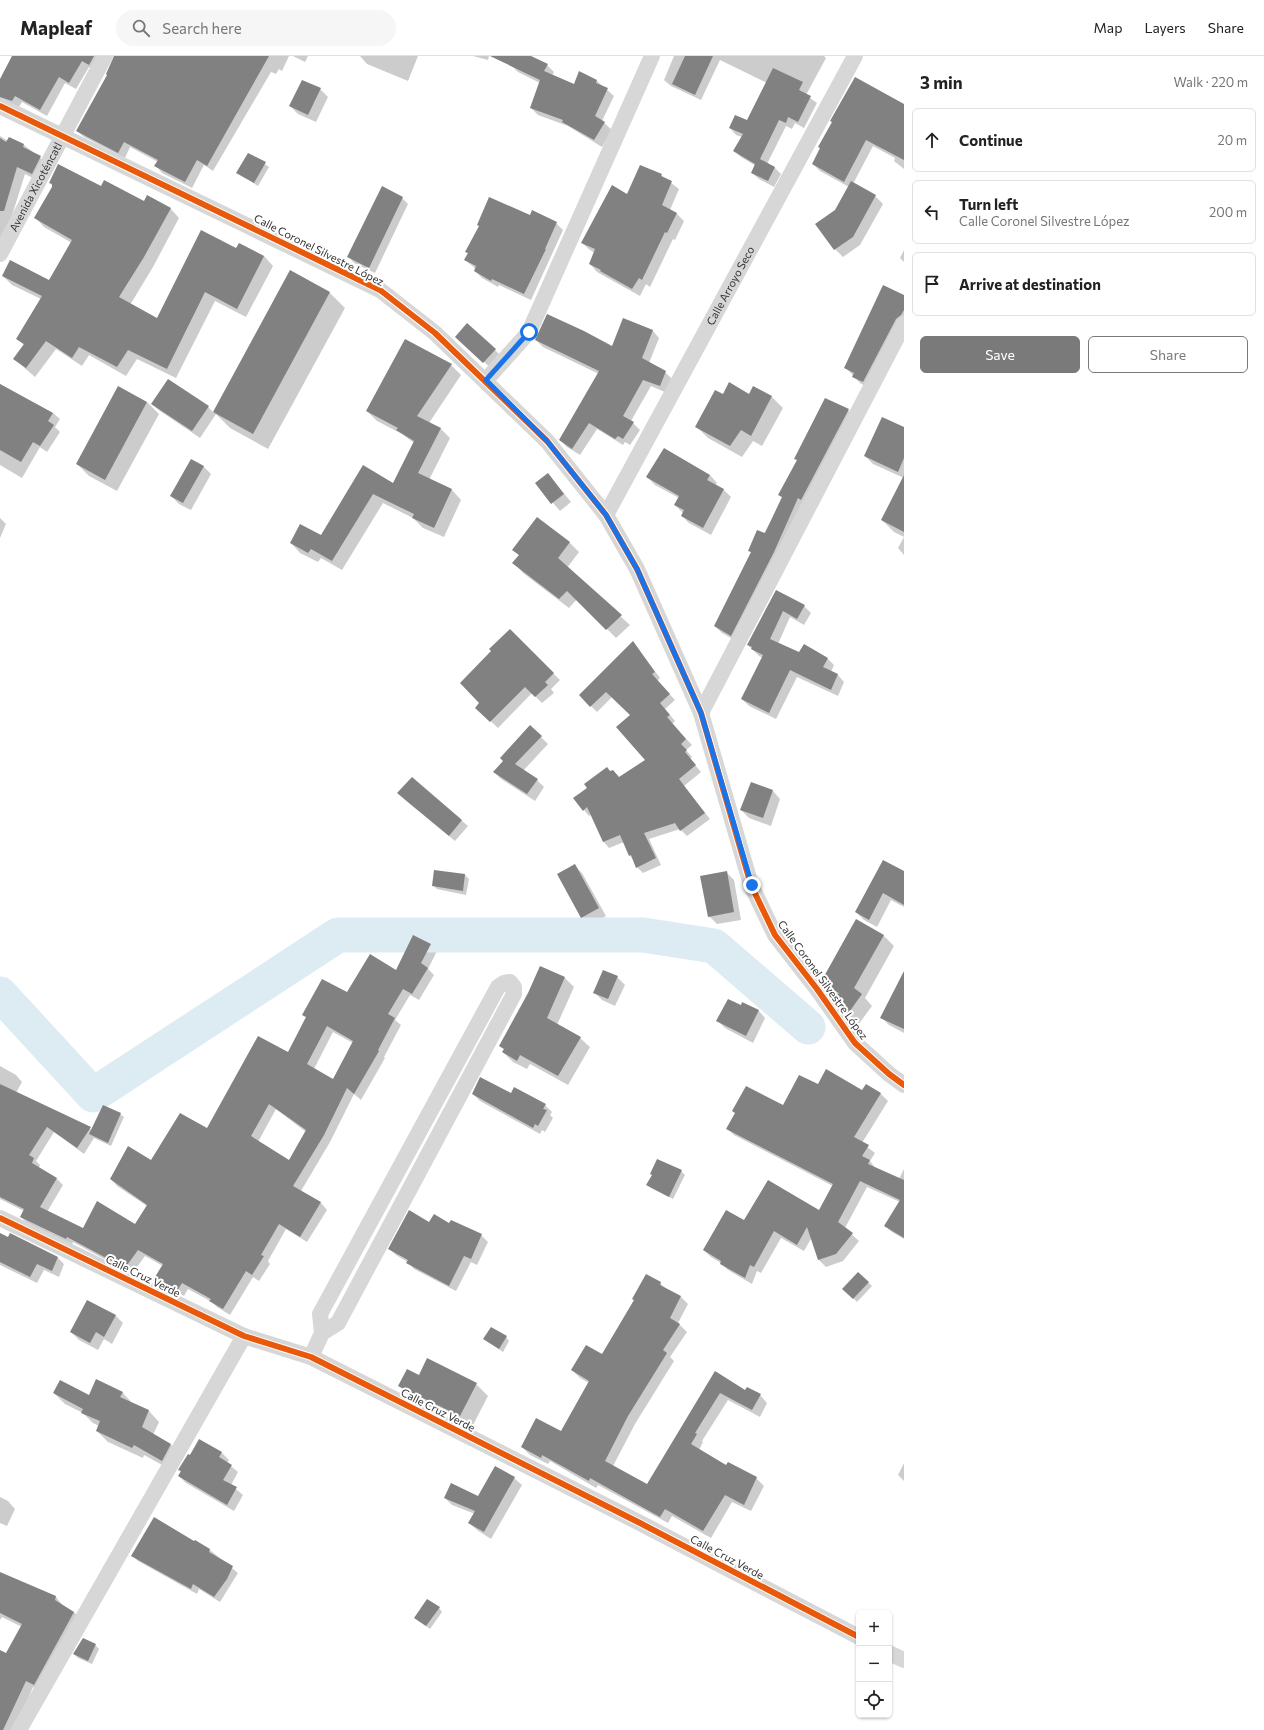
<!DOCTYPE html>
<html lang="en">
<head>
<meta charset="utf-8">
<style>
	:root { --surface:#fff; --page:#f6f6f6; --text:#222; --muted:#767676; --line:#e0e0e0; --accent:#7a7a7a }
	body { margin:0; font-family:Commissioner,sans-serif; background:var(--page); color:var(--text) }
	.controls { position:absolute; right:12px; bottom:12px; display:grid; overflow:hidden; border-radius:6px; box-shadow:0 1px 3px #0004 }
	.controls button { width:36px; height:36px; display:grid; place-items:center; padding:0; border:0; border-bottom:1px solid var(--line); background:var(--surface); color:var(--text); font:20px sans-serif }
	.stop { position:absolute; width:12px; height:12px; margin:-9px; border:3px solid #1a73e8; border-radius:50%; background:#fff }
	.stop.end { background:#1a73e8; border-color:#fff; box-shadow:0 1px 4px #0008 }
	.list { margin:0; padding:0; list-style:none }
	h2 { display:flex; justify-content:space-between; align-items:center; height:52px; margin:0; padding:0 16px; font-size:17px }
	h2 small { font-size:13px; font-weight:400; color:var(--muted) }
	.list li { display:grid; grid-template-columns:26px 1fr auto; gap:12px; align-items:center; box-sizing:border-box; height:64px; margin:0 8px 8px; padding:0 8px; border:1px solid var(--line); border-radius:6px }
	.list b { display:block; font-size:15px; white-space:nowrap }
	.list p { margin:0; font-size:13px; white-space:nowrap; color:var(--muted) }
	.list em { font-size:13px; font-style:normal; color:var(--muted) }
	.actions { display:flex; gap:8px; padding:12px 16px }
	.actions a { flex:1; padding:9px 0; border:1px solid var(--accent); border-radius:6px; text-align:center; font-size:14px; color:var(--accent) }
	.actions .main { background:var(--accent); color:#fff }
	.icon { flex:none; width:22px; height:22px; fill:none; stroke:currentColor; stroke-width:2; stroke-linecap:round; stroke-linejoin:round }
	.map { position:relative; flex:none; width:904px; height:1674px; overflow:hidden }
	header { display:flex; align-items:center; gap:24px; box-sizing:border-box; height:56px; padding:0 20px; background:var(--surface); border-bottom:1px solid var(--line) }
	header strong { font-size:19px }
	nav { display:flex; gap:22px; margin-inline-start:auto; font-size:14px }
	.search { width:280px; height:36px; background:var(--page); display:flex; align-items:center; gap:10px; box-sizing:border-box; padding:0 14px; border-radius:22px; color:var(--muted); font-size:15px }
	main { display:flex }
	aside { flex:1; background:var(--surface) }
	.map>svg:first-child { display:block }
</style>
</head>
<body>
<header>
<strong>Mapleaf</strong>
<div class="search"><svg class="icon" aria-label="search" viewBox="0 0 24 24"><circle cx="10" cy="10" r="6"/><path d="M15 15l6 6"/></svg>Search here</div>
<nav><a>Map</a><a>Layers</a><a>Share</a></nav>
</header>
<main>
<div class="map">
<svg width="904" height="1674" viewBox="0 0 904 1674">
	<rect width="100%" height="100%" fill="#fff"/>
	<g fill="#0003" fill-rule="evenodd">
		<polygon points="13,0 106,0 96,15 89,11 76,33 65,27 47,60 22,46 19,51 0,44 0,25"/>
		<polygon points="114,0 289,0 282,15 279,13 276,18 271,16 213,115 204,109 192,132 162,117 156,110 158,106 130,91 125,102 84,81 77,75 108,19"/>
		<polygon points="293,0 308,0 305,6"/>
		<polygon points="360,0 418,0 408,25 367,8"/>
		<polygon points="473,0 489,0 488,4"/>
		<polygon points="515,0 529,0 547,9 554,16 552,20 575,30 597,25 614,40 602,65 612,74 602,91 568,70 538,59 531,52 540,27 518,16 511,9"/>
		<polygon points="674,0 824,0 826,2 806,39 817,47 804,72 795,67 792,73 786,70 767,108 774,111 781,118 774,131 759,123 752,117 756,110 741,101 734,95 742,81 736,79 730,72 748,65 767,27 720,4 701,44 671,30 664,24"/>
		<polygon points="320,33 328,41 316,66 298,58 290,50"/>
		<polygon points="904,49 904,113 894,105 895,102 873,90 853,128 875,140 883,148 860,189 843,201 835,193 817,168 836,155 849,131 820,115 813,108"/>
		<polygon points="0,80 8,85 24,89 48,108 39,125 25,118 9,169 0,185"/>
		<polygon points="249,98 269,111 258,130 238,117"/>
		<polygon points="661,119 679,133 670,154 676,157 684,165 675,184 673,183 650,231 646,228 640,240 597,216 590,208 595,197 590,194 582,187 628,139"/>
		<polygon points="50,127 101,131 144,146 170,152 179,162 153,211 130,249 157,264 237,193 240,188 264,200 273,210 246,261 215,245 176,322 137,303 126,320 89,299 82,310 56,293 35,321 14,303 24,289 17,283 41,243 12,229 3,220 49,225 72,187 44,171 35,161 53,130"/>
		<polygon points="402,142 408,148 375,217 354,207 349,201"/>
		<polygon points="531,160 556,167 563,174 531,244 499,229 498,231 482,222 475,215 476,213 465,204 468,198 466,196"/>
		<polygon points="904,194 904,206 900,202"/>
		<polygon points="291,216 330,237 345,252 268,393 230,372 216,358 200,382 160,355 152,348 208,351 214,357"/>
		<polygon points="904,240 904,270 870,333 860,327 846,312"/>
		<polygon points="652,274 659,282 649,307 665,316 673,324 667,337 651,330 631,365 640,374 630,389 625,386 623,389 597,373 580,399 567,391 560,384 599,318 543,291 536,284 613,291"/>
		<polygon points="464,288 495,294 503,302 492,313"/>
		<polygon points="451,309 461,319 429,367 441,373 450,382 429,424 452,434 461,444 444,481 423,472 413,462 383,447 342,514 321,502 318,506 300,497 291,487 321,480 364,411 393,428 414,387 402,378 377,365 367,355"/>
		<polygon points="0,328 53,357 60,363 55,371 60,376 47,396 40,391 22,422 0,409"/>
		<polygon points="754,331 772,341 783,352 762,390 753,385 742,401 708,382 696,370 723,339 749,339"/>
		<polygon points="147,346 159,358 117,435 89,420 77,408"/>
		<polygon points="848,354 855,361 738,586 722,577 715,570 783,442 780,439"/>
		<polygon points="904,372 904,499 898,492 904,481 894,476 882,464 904,422 873,408 865,400"/>
		<polygon points="664,393 710,419 717,427 715,430 724,434 731,441 711,479 689,467 682,460 683,457 675,449 679,442 655,429 647,421"/>
		<polygon points="203,410 211,418 191,454 179,448 171,440"/>
		<polygon points="548,418 571,446 560,455 536,427"/>
		<polygon points="0,462 6,468 0,482"/>
		<polygon points="537,462 570,487 579,496 567,512 630,569 616,582 577,543 569,552 523,517 514,507 520,500 513,493"/>
		<polygon points="776,535 804,550 811,557 804,569 790,561 778,588 799,598 828,603 834,609 831,616 838,619 844,626 838,640 797,621 776,663 749,650 742,643 763,602 759,600 748,589"/>
		<polygon points="510,575 560,624 551,633 554,637 542,647 532,637 498,672 477,652 480,647"/>
		<polygon points="633,586 660,622 657,625 675,644 665,653 675,665 672,668 692,689 686,694 692,701 690,703 701,716 684,730 710,763 687,780 680,773 649,783 661,809 643,817 637,811 630,799 624,786 609,792 604,786 592,758 589,760 584,754 611,716 619,722 647,705 631,659 612,641 597,656 580,639"/>
		<polygon points="541,681 548,688 523,715 537,724 544,731 535,745 501,723 494,716"/>
		<polygon points="412,723 468,770 455,785 404,743"/>
		<polygon points="773,735 780,743 771,770 749,762 741,754"/>
		<polygon points="574,809 582,817 606,860 590,869 582,861"/>
		<polygon points="435,815 465,819 469,823 466,839 437,833 433,829"/>
		<polygon points="726,816 734,824 741,864 717,868 709,860"/>
		<polygon points="904,816 904,851 891,844 877,871 864,864 856,856"/>
		<polygon points="883,879 894,890 865,942 872,950 858,969 848,958 838,940 827,929"/>
		<path d="M431,888l6,7 -9,18 6,6 -15,25 -9,-5 -15,25 6,5 -17,32 1,1 -24,42 -7,-6 -24,48 -29,49 20,12 6,7 -20,32 -21,-13 -18,32 2,3 -11,17 -6,-4 -23,38 -13,-8 -5,-5 -24,-13 -4,7 -22,-13 -6,-6 7,-11 -18,-10 -13,18 -59,-32 -1,3 -45,-22 -6,-6 3,-6 -24,-12v-133l16,9 6,7 -6,11 76,37 28,-16 4,3 -13,29 -17,-8 -10,16 -30,-22 -18,29 4,4 -1,3 17,10 7,7 -16,27 36,17 52,-4 12,-19 -30,-20 -6,-7 41,-17 55,-33 81,-76 19,-35 -4,-3 94,-44zM333,976l20,11 -20,38 -19,-12zM276,1053l30,23 -17,29 -31,-19z"/>
		<polygon points="541,911 565,922 574,931 557,969 580,982 590,991 568,1029 530,1008 527,1013 513,1006 503,996 505,994 500,990 529,937"/>
		<polygon points="617,921 625,929 615,950 602,944 595,937"/>
		<polygon points="904,923 904,977 889,969 881,961"/>
		<polygon points="743,947 759,955 765,962 753,987 725,972 718,965 741,950"/>
		<polygon points="818,1029 862,1036 866,1029 881,1038 888,1045 862,1087 875,1097 870,1105 876,1113 899,1123 904,1113 904,1183 892,1176 885,1170 900,1146 867,1131 845,1172 859,1185 843,1205 826,1211 819,1204 812,1181 804,1195 781,1182 761,1217 757,1215 752,1228 728,1214 721,1207 711,1201 704,1194 744,1166 820,1156 833,1130 734,1079 727,1072 783,1051"/>
		<polygon points="473,1038 511,1038 545,1049 552,1056 550,1059 553,1062 545,1076 542,1074 540,1078 480,1045"/>
		<polygon points="681,1115 685,1119 673,1143 651,1132 647,1128"/>
		<polygon points="429,1168 450,1168 481,1179 488,1186 477,1209 471,1206 456,1235 414,1213 408,1206 396,1199 390,1193"/>
		<polygon points="0,1178 57,1201 64,1208 59,1221 44,1214 37,1227 0,1209"/>
		<polygon points="858,1217 872,1230 857,1246 844,1233"/>
		<polygon points="660,1227 666,1233 681,1241 688,1248 678,1267 687,1276 670,1301 674,1305 635,1368 613,1410 647,1429 716,1316 746,1335 760,1339 767,1347 760,1361 728,1344 702,1385 703,1386 699,1394 726,1411 756,1422 764,1430 751,1455 732,1446 711,1482 672,1460 668,1467 598,1429 596,1432 550,1405 548,1408 530,1399 522,1391 561,1377 589,1327 580,1322 572,1314 602,1299 635,1245 633,1243"/>
		<polygon points="87,1245 116,1260 123,1267 112,1288 104,1283 98,1294 79,1284 71,1276"/>
		<polygon points="506,1281 509,1285 503,1296 484,1283"/>
		<polygon points="419,1320 476,1328 488,1340 472,1371 411,1342 399,1330"/>
		<polygon points="122,1336 133,1348 149,1355 159,1366 153,1379 171,1389 181,1400 173,1415 144,1399 143,1402 108,1386 97,1375 99,1370 93,1367 83,1357 65,1348 54,1337 90,1340"/>
		<polygon points="200,1384 222,1397 229,1404 227,1407 238,1416 231,1429 243,1439 234,1455 186,1427 179,1420 181,1416 180,1414"/>
		<polygon points="904,1407 904,1425 898,1419"/>
		<polygon points="495,1412 514,1422 522,1429 491,1483 477,1474 469,1467 475,1458 452,1449 445,1442 478,1441"/>
		<polygon points="0,1441 8,1445 15,1453 7,1470 0,1467"/>
		<polygon points="195,1485 210,1494 238,1517 220,1546 199,1533 197,1538 138,1505 132,1499 194,1487"/>
		<polygon points="0,1517 56,1541 63,1550 74,1556 81,1564 41,1636 33,1631 16,1671 18,1674 0,1674 0,1596 7,1599 22,1571 2,1561 0,1564"/>
		<polygon points="439,1552 442,1556 430,1573 419,1565"/>
		<polygon points="95,1589 99,1593 92,1608 78,1602 74,1598"/>
	</g>
	<g fill="none" stroke-linecap="round" stroke-linejoin="round">
		<polyline stroke="#ddebf3" stroke-width="35" points="0,938 93,1039 338,879 643,879 714,890 808,971"/>
	</g>
	<g fill="#818181" fill-rule="evenodd">
		<polygon points="12,0 94,0 89,9 82,5 69,27 59,21 40,54 15,40 12,45 0,41 0,23"/>
		<polygon points="114,0 269,0 207,110 197,104 185,126 154,110 158,104 124,86 118,97 76,75 107,19 106,18"/>
		<polygon points="490,0 531,0 548,8 544,15 574,28 579,15 597,24 596,27 608,32 595,60 605,66 594,84 562,66 563,64 530,52 541,21 540,24"/>
		<polygon points="685,0 713,0 695,39 672,28"/>
		<polygon points="773,12 803,26 799,34 811,40 798,66 788,61 786,67 779,64 760,103 775,111 768,125 751,117 755,108 733,95 743,78 729,72 735,59 747,64"/>
		<polygon points="855,21 904,48 904,104 866,84 844,126 812,108 820,92 818,91 832,66 830,65"/>
		<polygon points="302,24 321,32 308,59 289,50"/>
		<polygon points="9,81 24,88 23,91 41,100 32,118 17,111 4,155 0,155 0,82 6,86"/>
		<polygon points="248,97 266,106 254,127 236,117"/>
		<polygon points="58,108 101,130 104,124 144,145 147,139 171,152 144,201 119,241 157,262 201,174 236,192 239,187 264,200 237,253 205,236 167,313 128,294 117,311 79,291 72,302 46,285 26,312 13,303 24,288 16,283 42,240 2,220 10,204 49,224 72,184 34,162 52,131 52,128 49,127"/>
		<polygon points="640,109 662,118 661,120 672,125 662,149 677,157 667,177 665,176 642,224 639,222 632,233 600,215 601,214 589,208 595,193 581,187 612,129 627,138"/>
		<polygon points="851,125 876,139 853,181 834,194 815,168 835,154"/>
		<polygon points="382,130 403,141 369,212 347,201"/>
		<polygon points="489,141 530,159 532,154 557,166 545,193 546,193 524,238 492,223 491,225 474,215 476,210 464,204 468,197 465,196 479,170 477,169"/>
		<polygon points="290,214 330,236 253,378 213,356"/>
		<polygon points="883,229 904,239 904,254 901,259 896,263 863,326 852,321 854,317 844,312"/>
		<polygon points="547,258 584,275 612,290 623,262 653,274 642,302 666,315 660,330 643,324 623,360 634,366 623,383 618,380 615,383 589,367 572,393 559,384 599,315 535,284"/>
		<polygon points="467,267 496,293 483,307 455,281"/>
		<polygon points="405,283 452,308 417,360 441,372 418,417 452,433 434,472 412,462 414,458 373,438 332,505 311,493 308,497 290,487 300,468 321,479 363,409 393,427 414,385 396,374 398,372 366,355"/>
		<polygon points="168,323 209,350 192,375 151,348"/>
		<polygon points="729,326 749,338 753,330 772,340 751,380 741,374 730,390 695,371 715,334 723,338"/>
		<polygon points="0,328 53,357 48,365 54,369 40,390 33,386 21,406 0,394"/>
		<polygon points="118,330 147,346 105,424 76,408"/>
		<polygon points="825,342 849,353 801,444 798,442 774,496 731,580 714,570 751,496 748,495 757,474 765,477 782,441 778,439 797,404 794,403"/>
		<polygon points="882,361 904,371 904,402 898,416 864,400"/>
		<polygon points="664,392 710,419 707,424 724,433 703,472 681,460 684,454 674,449 679,440 646,421"/>
		<polygon points="191,403 204,410 183,447 170,440"/>
		<polygon points="548,417 564,438 551,448 535,427"/>
		<polygon points="904,419 904,476 881,464"/>
		<polygon points="537,461 570,486 558,502 622,559 606,574 567,535 559,543 512,507 519,499 512,494"/>
		<polygon points="776,534 805,549 797,563 783,555 770,583 799,596 804,588 828,602 823,611 838,618 831,634 790,614 769,657 741,643 763,599 751,593 752,591 747,589"/>
		<polygon points="510,573 554,617 545,626 548,629 535,641 525,631 490,666 475,652 479,647 460,627 491,595 489,593"/>
		<polygon points="633,585 655,616 652,618 670,638 660,647 670,659 667,661 686,683 681,688 687,694 685,696 696,709 679,723 705,757 680,775 675,767 644,777 656,802 636,812 631,799 629,800 620,779 603,786 587,751 583,755 573,742 587,732 584,728 607,711 610,715 613,714 619,721 645,704 616,671 630,659 606,636 590,651 579,639"/>
		<polygon points="530,669 542,680 515,708 538,723 527,738 493,716 503,705 500,702"/>
		<polygon points="412,721 462,764 449,780 397,737"/>
		<polygon points="751,726 773,734 763,762 740,754"/>
		<polygon points="883,804 904,815 904,849 883,837 869,864 855,856"/>
		<polygon points="575,808 599,852 581,862 557,818"/>
		<polygon points="434,814 465,818 463,835 432,830"/>
		<polygon points="727,815 734,856 708,861 700,820"/>
		<polygon points="856,863 884,879 854,932 862,938 847,959 835,942 839,937 826,930 822,924"/>
		<path d="M413,879l18,9 -10,19 7,5 -16,26 -9,-5 -15,25 7,4 -17,32 1,1 -25,43 -7,-6 -23,47 -31,51 28,16 -21,35 -21,-13 -18,31 3,1 -12,19 -6,-4 -23,38 -14,-8 2,-2 -29,-16 -5,8 -22,-14 8,-13 -25,-14 -13,18 -58,-31 -1,2 -46,-22 4,-8 -24,-12v-113l91,43 -14,21 -30,-21 -18,28 5,3 -2,5 25,15 -17,29 43,21 14,-27 38,23 12,-19 -37,-26 18,-33 23,14 29,-47 27,15 51,-92 30,16 18,-35 -4,-2 20,-36 25,13 23,-38 26,16zM327,970l26,15 -20,38 -26,-15zM269,1048l37,26 -17,30 -38,-24z"/>
		<polygon points="540,910 565,921 547,962 581,981 558,1020 520,999 517,1005 502,996 504,993 499,990 528,937"/>
		<polygon points="603,914 618,920 608,943 593,937"/>
		<polygon points="904,915 904,973 880,962"/>
		<polygon points="728,943 741,949 742,946 759,954 746,980 716,965"/>
		<polygon points="826,1013 862,1034 866,1028 881,1037 854,1081 869,1089 862,1100 870,1104 868,1108 904,1124 904,1182 884,1170 900,1144 860,1125 838,1166 853,1177 836,1198 818,1204 807,1171 797,1189 774,1175 754,1211 750,1209 745,1222 720,1208 721,1205 703,1194 726,1154 744,1164 768,1124 819,1154 833,1128 726,1073 735,1057 732,1055 746,1030 783,1049 799,1019 818,1028"/>
		<polygon points="480,1021 511,1037 514,1031 546,1048 543,1053 547,1054 538,1070 535,1068 533,1072 472,1038"/>
		<polygon points="103,1049 121,1057 108,1087 89,1078"/>
		<polygon points="657,1103 682,1114 669,1141 646,1129 652,1119 650,1118"/>
		<polygon points="409,1154 429,1166 434,1158 449,1167 451,1164 482,1178 471,1203 464,1200 449,1230 406,1207 408,1204 388,1193"/>
		<polygon points="0,1177 8,1181 10,1177 58,1201 52,1215 37,1208 30,1221 0,1206"/>
		<polygon points="858,1216 869,1226 853,1243 842,1233"/>
		<polygon points="646,1218 661,1226 660,1229 681,1240 670,1262 680,1268 663,1294 667,1297 628,1360 605,1405 647,1428 715,1315 745,1334 747,1331 761,1338 752,1354 720,1337 695,1377 697,1378 691,1388 726,1409 728,1406 757,1421 744,1449 725,1439 703,1475 665,1453 660,1461 590,1422 589,1425 542,1399 541,1402 521,1391 536,1362 561,1375 589,1325 571,1314 586,1289 602,1298 634,1244 632,1243"/>
		<polygon points="87,1244 116,1259 104,1281 96,1276 90,1287 70,1276"/>
		<polygon points="491,1271 507,1280 499,1293 483,1283"/>
		<polygon points="427,1302 477,1327 460,1360 398,1330 407,1313 419,1319"/>
		<polygon points="96,1323 123,1336 120,1341 149,1354 142,1371 171,1388 162,1405 134,1389 132,1392 96,1375 100,1365 81,1357 83,1353 53,1337 60,1324 89,1339"/>
		<polygon points="199,1383 222,1396 219,1401 232,1409 223,1424 237,1431 227,1449 178,1420 181,1415 178,1414 188,1398 190,1399"/>
		<polygon points="495,1410 515,1421 484,1476 468,1467 475,1455 444,1442 451,1427 478,1440"/>
		<polygon points="154,1461 194,1485 195,1484 210,1493 209,1496 233,1510 227,1523 214,1541 193,1528 191,1533 131,1500"/>
		<polygon points="0,1516 56,1540 55,1544 74,1556 34,1629 26,1625 3,1674 0,1674 0,1594 6,1597 22,1568 0,1557"/>
		<polygon points="427,1543 440,1551 426,1570 414,1562"/>
		<polygon points="83,1582 96,1588 88,1605 73,1598"/>
	</g>
	<g fill="none" stroke-linecap="round" stroke-linejoin="round">
		<g stroke="#d7d7d7" stroke-width="16">
			<polyline points="0,50 380,234 435,277 547,385 606,459 637,513 701,657 751,829 775,879 817,933 855,987 889,1018 904,1029"/>
			<path id="s1" d="M0,198l105,-198"/>
			<polyline points="486,324 529,276 652,0"/>
			<path id="s2" d="M606,459l249,-459"/>
			<polyline points="701,657 904,268"/>
			<polyline points="0,1162 244,1280 311,1301 640,1467 859,1581"/>
			<polyline points="311,1301 322,1277 338,1267 514,938 514,931 510,926 504,927 498,931 320,1258 322,1277"/>
			<polyline points="889,1597 904,1604"/>
			<polyline points="19,1674 244,1280"/>
		</g>
		<g stroke="#fff" stroke-width="8">
			<g id="cycleway">
				<polyline points="0,50 380,234 435,277 547,385 606,459 637,513 701,657 751,829 775,879 817,933 855,987 889,1018 904,1029"/>
				<polyline points="0,1162 244,1280 311,1301 640,1467 859,1581"/>
			</g>
		</g>
		<use href="#cycleway" stroke="#e8590c" stroke-width="6"/>
	</g>
	<g fill="none" stroke-linecap="round" stroke-linejoin="round">
		<polyline stroke="#1a73e8" stroke-width="5" points="529,276 486,324 547,385 606,459 637,513 701,657 752,829"/>
	</g>
	<g text-anchor="middle" stroke-width="4" stroke-linejoin="round" paint-order="stroke">
		<g font-size="11" fill="#333" stroke="#fff">
			<text dy="4" stroke="none"><textPath href="#s1" startOffset="76">Avenida Xicoténcatl</textPath></text>
			<text transform="translate(319 194) rotate(27)" y="4">Calle Coronel Silvestre López</text>
			<text dy="4" stroke="none"><textPath href="#s2" startOffset="261">Calle Arroyo Seco</textPath></text>
			<text transform="translate(823 924) rotate(54)" y="4">Calle Coronel Silvestre López</text>
			<text transform="translate(143 1220) rotate(26)" y="4">Calle Cruz Verde</text>
			<text transform="translate(438 1354) rotate(27)" y="4">Calle Cruz Verde</text>
			<text transform="translate(727 1501) rotate(28)" y="4">Calle Cruz Verde</text>
		</g>
	</g>
</svg>
<div class="controls">
<button>+</button>
<button>−</button>
<button><svg class="icon" aria-label="locate" viewBox="0 0 24 24"><circle cx="12" cy="12" r="6"/><path d="M12 2v4M12 18v4M2 12h4M18 12h4"/></svg></button>
</div>
<div class="stop" style="left:529px;top:276px"></div>
<div class="stop end" style="left:752px;top:829px"></div>
</div>
<aside>
<h2>3 min<small>Walk · 220 m</small></h2>
<ul class="list">
<li><svg class="icon" aria-label="ahead" viewBox="0 0 24 24"><path d="M12 20V5M6 11l6-6 6 6"/></svg><div><b>Continue</b></div><em>20 m</em></li>
<li><svg class="icon" aria-label="left" viewBox="0 0 24 24"><path d="M17 20v-9H6M10 6l-5 5 5 5"/></svg><div><b>Turn left</b><p>Calle Coronel Silvestre López</p></div><em>200 m</em></li>
<li><svg class="icon" aria-label="arrive" viewBox="0 0 24 24"><path d="M6 21V4h12l-3 4 3 4H6"/></svg><div><b>Arrive at destination</b></div></li>
</ul>
<div class="actions"><a class="main">Save</a><a>Share</a></div>
</aside>
</main>
</body>
</html>
